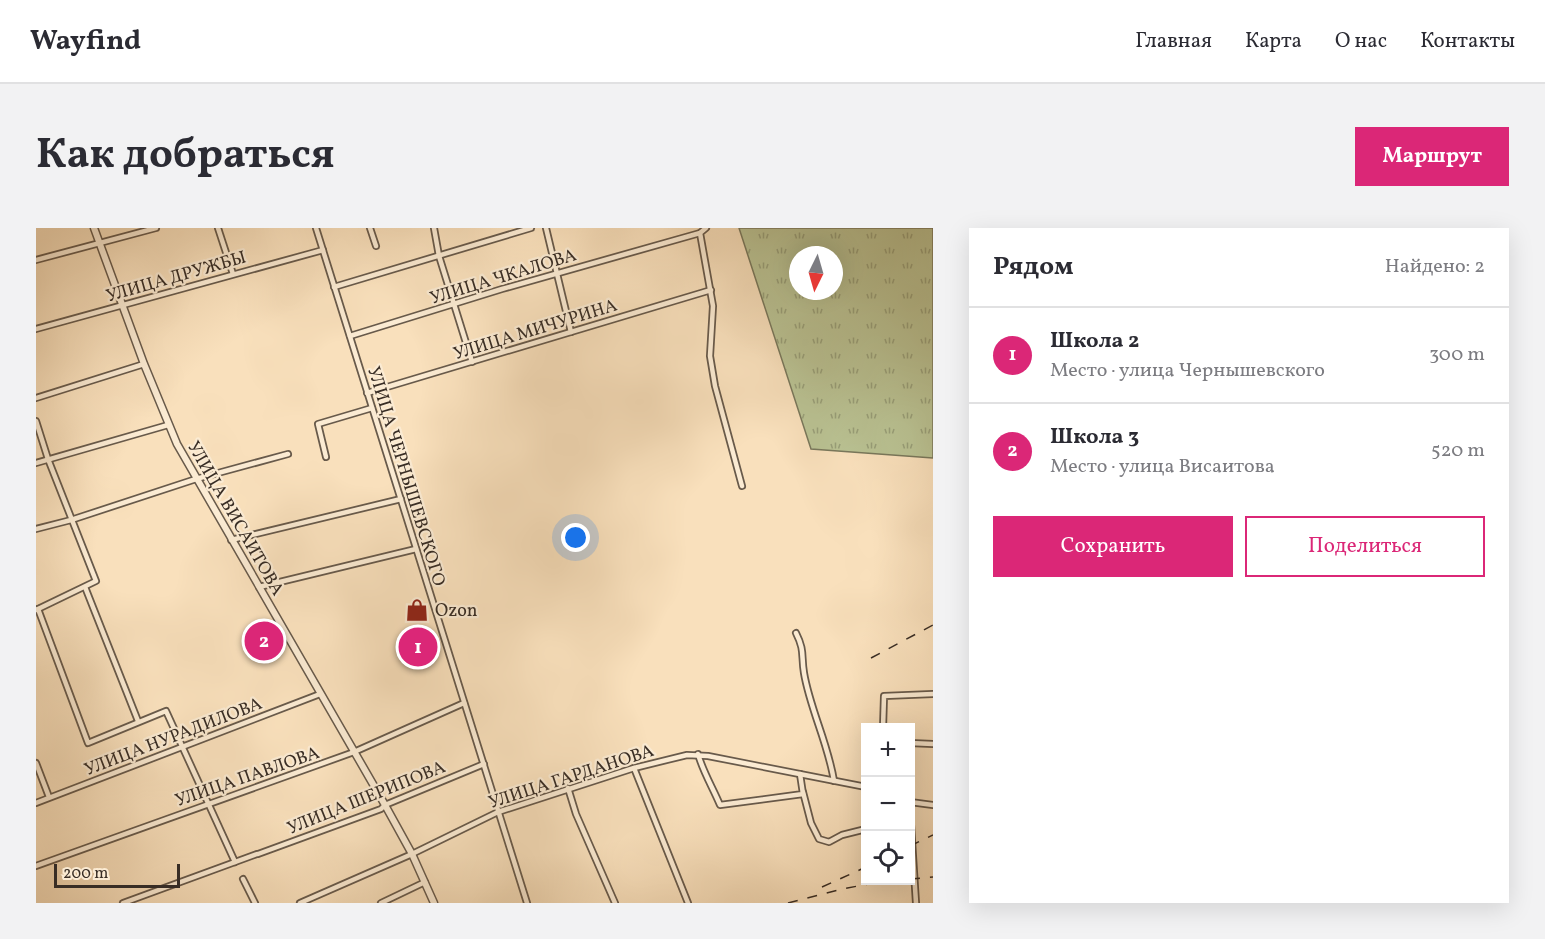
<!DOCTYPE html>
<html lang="ru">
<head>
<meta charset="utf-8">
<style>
	:root { --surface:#fff; --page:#f2f2f3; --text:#2b2b33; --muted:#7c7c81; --line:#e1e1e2; --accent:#db2777 }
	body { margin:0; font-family:Vollkorn,serif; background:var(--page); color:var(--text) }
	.controls { position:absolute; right:18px; bottom:18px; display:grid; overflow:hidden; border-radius:0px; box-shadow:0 6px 24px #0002 }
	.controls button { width:54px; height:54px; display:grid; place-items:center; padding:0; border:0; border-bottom:2px solid var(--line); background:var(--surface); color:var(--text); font:30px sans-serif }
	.compass { position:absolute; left:753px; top:18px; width:54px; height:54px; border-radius:50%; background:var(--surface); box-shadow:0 6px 24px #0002; rotate:185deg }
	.scale { position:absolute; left:18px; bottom:15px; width:126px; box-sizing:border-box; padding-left:6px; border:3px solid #382d25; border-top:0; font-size:16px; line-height:21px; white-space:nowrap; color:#382d25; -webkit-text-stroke:4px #fbebd3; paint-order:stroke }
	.you { position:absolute; left:540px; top:310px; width:21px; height:21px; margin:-15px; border:4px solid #fff; border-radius:50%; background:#1a73e8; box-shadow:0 0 0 9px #1a73e833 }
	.badge { display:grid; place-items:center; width:39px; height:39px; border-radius:50%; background:var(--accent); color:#fff; font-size:20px; font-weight:700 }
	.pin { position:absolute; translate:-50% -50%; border:3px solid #fff; box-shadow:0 2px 6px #0006 }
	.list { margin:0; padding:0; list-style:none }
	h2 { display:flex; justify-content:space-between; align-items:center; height:78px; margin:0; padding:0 24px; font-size:26px }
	h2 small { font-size:20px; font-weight:400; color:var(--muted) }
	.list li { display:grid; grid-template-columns:39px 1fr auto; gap:18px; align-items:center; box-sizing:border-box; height:96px; padding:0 24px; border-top:2px solid var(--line) }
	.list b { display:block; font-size:22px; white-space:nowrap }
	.list p { margin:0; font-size:20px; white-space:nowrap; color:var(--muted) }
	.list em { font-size:20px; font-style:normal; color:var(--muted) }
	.actions { display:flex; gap:12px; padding:18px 24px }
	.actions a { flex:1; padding:14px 0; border:2px solid var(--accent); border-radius:0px; text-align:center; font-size:21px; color:var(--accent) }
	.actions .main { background:var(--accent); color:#fff }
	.icon { flex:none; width:33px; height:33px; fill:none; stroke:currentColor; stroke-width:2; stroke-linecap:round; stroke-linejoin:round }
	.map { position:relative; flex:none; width:897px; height:675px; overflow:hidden; border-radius:0px }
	header { display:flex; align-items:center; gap:36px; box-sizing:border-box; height:84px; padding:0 30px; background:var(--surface); border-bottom:2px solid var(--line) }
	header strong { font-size:28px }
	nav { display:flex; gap:33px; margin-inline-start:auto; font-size:21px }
	.intro { display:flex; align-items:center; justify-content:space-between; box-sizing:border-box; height:144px; padding:0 36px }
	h1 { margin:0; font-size:42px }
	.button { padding:15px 27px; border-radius:0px; background:var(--accent); color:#fff; font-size:21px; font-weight:700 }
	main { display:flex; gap:36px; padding:0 36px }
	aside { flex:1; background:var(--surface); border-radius:0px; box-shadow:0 6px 24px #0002 }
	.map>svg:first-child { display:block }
</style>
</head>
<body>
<header>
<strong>Wayfind</strong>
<nav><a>Главная</a><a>Карта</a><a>О нас</a><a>Контакты</a></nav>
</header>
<div class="intro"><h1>Как добраться</h1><a class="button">Маршрут</a></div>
<main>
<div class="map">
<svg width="897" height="675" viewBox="0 0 897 675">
	<defs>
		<pattern id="grass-tufts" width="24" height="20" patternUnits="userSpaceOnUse" patternTransform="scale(1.5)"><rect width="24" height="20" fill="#bac394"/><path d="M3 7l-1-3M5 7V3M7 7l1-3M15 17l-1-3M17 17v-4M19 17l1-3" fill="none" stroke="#989f79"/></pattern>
	</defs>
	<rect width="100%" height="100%" fill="#f9e0bc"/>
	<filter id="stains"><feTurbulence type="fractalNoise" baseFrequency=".00333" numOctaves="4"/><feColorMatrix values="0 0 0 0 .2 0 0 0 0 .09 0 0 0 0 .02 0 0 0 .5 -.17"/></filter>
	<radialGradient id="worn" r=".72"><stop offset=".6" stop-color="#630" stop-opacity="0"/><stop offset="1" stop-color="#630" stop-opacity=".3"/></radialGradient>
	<path fill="url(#grass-tufts)" stroke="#79785c" stroke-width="1.5" fill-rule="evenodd" d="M703,0h194v230l-122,-9zM762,27h36v36h-36z"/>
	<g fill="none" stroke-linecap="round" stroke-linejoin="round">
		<g stroke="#685a4b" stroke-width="8">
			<g id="minor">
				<polyline points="182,0 197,46"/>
				<polyline points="280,0 491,675"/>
				<polyline points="334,0 340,18"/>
				<polyline points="398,0 403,28 436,134"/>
				<polyline points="510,0 535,104"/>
				<polyline points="670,0 664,5 677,78 674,128 679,158 706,258"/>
				<polyline points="0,32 120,0"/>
				<polyline points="298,59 495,0"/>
				<polyline points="0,101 287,22"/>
				<polyline points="314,108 466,61 664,5"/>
				<polyline points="331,165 675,62"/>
				<polyline points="0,170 108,136"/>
				<polyline points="0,193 12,231 60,353 0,382"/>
				<polyline points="290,229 282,196 336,180"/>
				<polyline points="0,235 132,197"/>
				<polyline points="0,301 35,292 160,251 252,226"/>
				<polyline points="195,312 365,271"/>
				<polyline points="49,359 102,493"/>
				<polyline points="223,359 380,321"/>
				<polyline points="2,381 52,515 130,483 199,634"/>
				<path d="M760,405c9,18 5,22 8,40 6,36 24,70 30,108"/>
				<polyline points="847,500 848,468 897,466"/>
				<polyline points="874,515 897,516"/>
				<path d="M662,526c5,18 15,34 22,51l83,-11 -3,-20"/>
				<polyline points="0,535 13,569"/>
				<polyline points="598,540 652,675"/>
				<polyline points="532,560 540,586 579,675"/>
				<polyline points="767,564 775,595 783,611 793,614 806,607 830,601"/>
				<polyline points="874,574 897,577"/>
				<polyline points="0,575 284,466"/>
				<polyline points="874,581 880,675"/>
				<polyline points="222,626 345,581 349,577 448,536"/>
				<polyline points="0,638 318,524 428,475"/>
				<polyline points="207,651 219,675"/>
				<polyline points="87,675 221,626"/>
				<polyline points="264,675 376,626 462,584 598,540 651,527 672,528 830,559"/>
				<polyline points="345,675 389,654"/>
			</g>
		</g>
		<g stroke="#685a4b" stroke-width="9">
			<polyline id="tertiary" points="58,0 108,136 141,216 349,577 376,626 398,675"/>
		</g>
		<use href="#minor" stroke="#fbebd3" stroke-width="4.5"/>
		<use href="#tertiary" stroke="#fbebd3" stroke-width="6"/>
		<g stroke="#382d25" stroke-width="1.5" stroke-dasharray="10 10" stroke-linecap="butt">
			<polyline points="835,430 897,397"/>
			<polyline points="874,618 897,607"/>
			<polyline points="874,651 897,649"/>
			<polyline points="786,659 830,639"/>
			<polyline points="752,675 806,661 854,652"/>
		</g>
	</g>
	<defs>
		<g id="shop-bare" transform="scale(1.8)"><path d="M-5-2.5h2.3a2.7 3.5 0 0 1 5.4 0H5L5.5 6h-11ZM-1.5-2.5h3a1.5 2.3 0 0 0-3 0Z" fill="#8f2418" stroke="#fbebd3" stroke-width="2.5" paint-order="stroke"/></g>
	</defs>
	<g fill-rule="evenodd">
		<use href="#shop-bare" x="381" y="382"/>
	</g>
	<g text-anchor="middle" stroke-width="4.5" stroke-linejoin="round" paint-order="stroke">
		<g font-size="18" fill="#382d25" stroke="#fbebd3">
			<text transform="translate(140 48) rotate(-16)" y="6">УЛИЦА ДРУЖБЫ</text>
			<text transform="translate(467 48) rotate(-17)" y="6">УЛИЦА ЧКАЛОВА</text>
			<text transform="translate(499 101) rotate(-17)" y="6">УЛИЦА МИЧУРИНА</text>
			<text transform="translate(371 248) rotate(73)" y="6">УЛИЦА ЧЕРНЫШЕВСКОГО</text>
			<text transform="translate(200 290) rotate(60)" y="6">УЛИЦА ВИСАИТОВА</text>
			<text transform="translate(137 508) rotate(-21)" y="6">УЛИЦА НУРАДИЛОВА</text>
			<text transform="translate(211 548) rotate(-19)" y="6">УЛИЦА ПАВЛОВА</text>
			<text transform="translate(535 548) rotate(-18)" y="6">УЛИЦА ГАРДАНОВА</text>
			<text transform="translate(330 569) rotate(-22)" y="6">УЛИЦА ШЕРИПОВА</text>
		</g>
		<g font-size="18" fill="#382d25" stroke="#fbebd3" text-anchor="start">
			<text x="399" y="388">Ozon</text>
		</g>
	</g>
	<rect width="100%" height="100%" filter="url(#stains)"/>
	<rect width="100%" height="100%" fill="url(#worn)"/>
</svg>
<div class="controls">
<button>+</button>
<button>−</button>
<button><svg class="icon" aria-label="locate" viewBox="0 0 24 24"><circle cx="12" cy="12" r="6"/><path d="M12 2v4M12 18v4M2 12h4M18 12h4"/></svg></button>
</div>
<svg class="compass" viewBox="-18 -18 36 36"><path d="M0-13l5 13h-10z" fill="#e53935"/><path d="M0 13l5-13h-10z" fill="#7c7c81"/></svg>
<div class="scale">200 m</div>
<div class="you"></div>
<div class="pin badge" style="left:382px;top:419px">1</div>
<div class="pin badge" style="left:228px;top:413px">2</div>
</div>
<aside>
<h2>Рядом<small>Найдено: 2</small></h2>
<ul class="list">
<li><span class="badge">1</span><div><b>Школа 2</b><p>Место · улица Чернышевского</p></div><em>300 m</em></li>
<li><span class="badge">2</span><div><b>Школа 3</b><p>Место · улица Висаитова</p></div><em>520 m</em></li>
</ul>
<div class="actions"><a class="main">Сохранить</a><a>Поделиться</a></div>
</aside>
</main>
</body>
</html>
